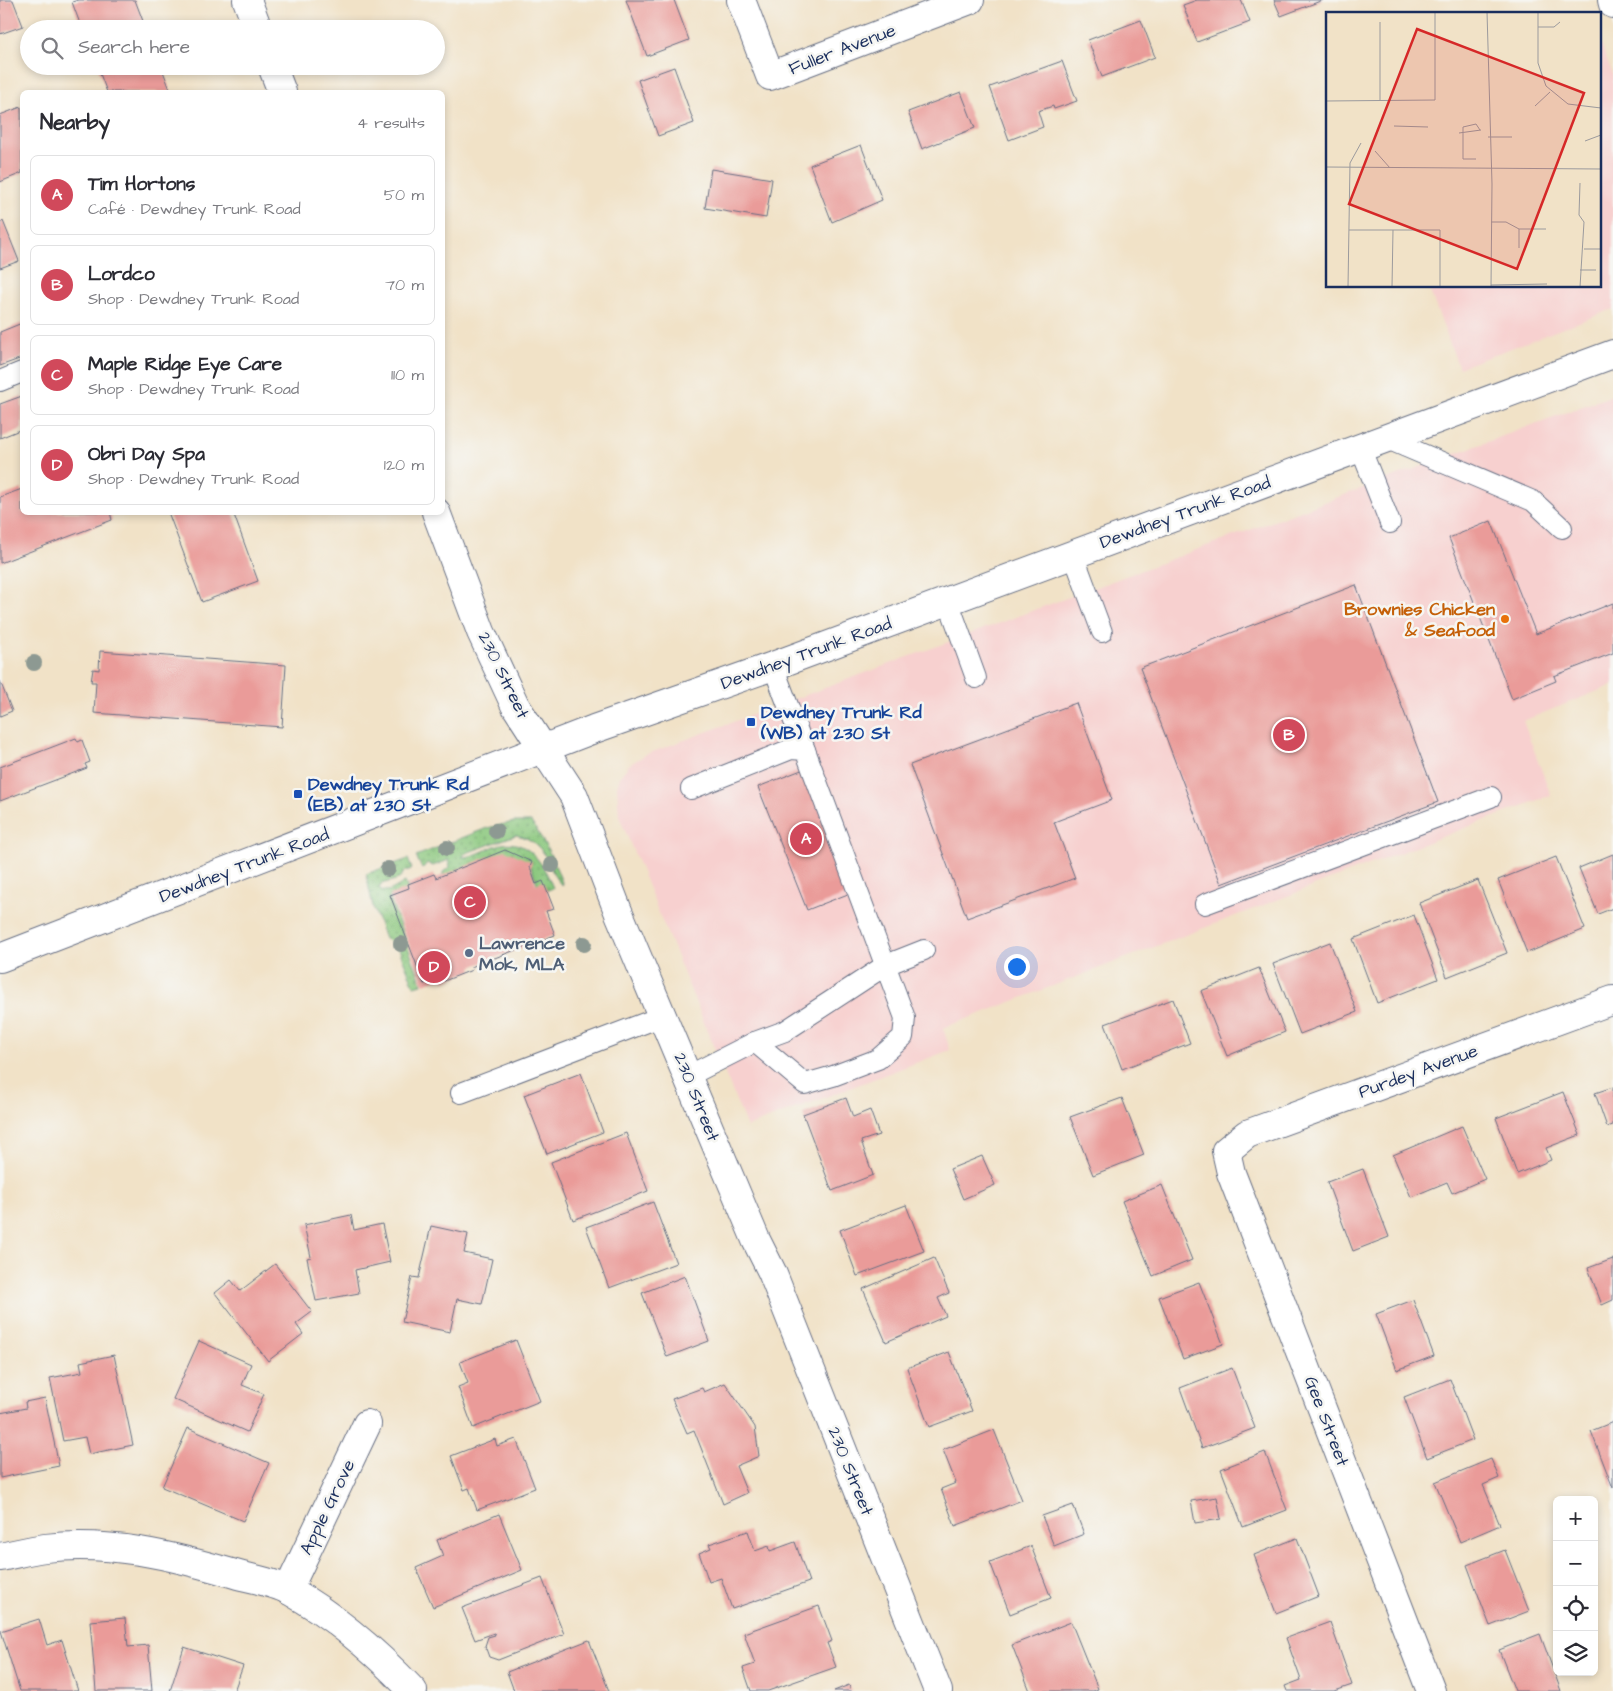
<!DOCTYPE html>
<html lang="en">
<head>
<meta charset="utf-8">
<style>
	:root { --surface:#fff; --page:#f2f2f3; --text:#2b2b33; --muted:#7c7c81; --line:#e1e1e2; --accent:#d1495b }
	body { margin:0; font-family:"Architects Daughter",sans-serif; background:var(--page); color:var(--text) }
	.controls { position:absolute; right:15px; bottom:15px; display:grid; overflow:hidden; border-radius:8px; box-shadow:0 2px 8px #0003 }
	.controls button { width:45px; height:45px; display:grid; place-items:center; padding:0; border:0; border-bottom:1px solid var(--line); background:var(--surface); color:var(--text); font:25px sans-serif }
	.you { position:absolute; left:1016px; top:966px; width:18px; height:18px; margin:-12px; border:4px solid #fff; border-radius:50%; background:#1a73e8; box-shadow:0 0 0 8px #1a73e833 }
	.badge { display:grid; place-items:center; width:32px; height:32px; border-radius:50%; background:var(--accent); color:#fff; font-size:16px; font-weight:700 }
	.pin { position:absolute; translate:-50% -50%; border:2px solid #fff; box-shadow:0 1px 5px #0006 }
	.list { margin:0; padding:0; list-style:none }
	h2 { display:flex; justify-content:space-between; align-items:center; height:65px; margin:0; padding:0 20px; font-size:21px }
	h2 small { font-size:16px; font-weight:400; color:var(--muted) }
	.list li { display:grid; grid-template-columns:32px 1fr auto; gap:15px; align-items:center; box-sizing:border-box; height:80px; margin:0 10px 10px; padding:0 10px; border:1px solid var(--line); border-radius:8px }
	.list b { display:block; font-size:19px; white-space:nowrap }
	.list p { margin:0; font-size:16px; white-space:nowrap; color:var(--muted) }
	.list em { font-size:16px; font-style:normal; color:var(--muted) }
	.icon { flex:none; width:28px; height:28px; fill:none; stroke:currentColor; stroke-width:2; stroke-linecap:round; stroke-linejoin:round }
	.map { position:relative; flex:none; width:1613px; height:1691px; overflow:hidden }
	.search { position:absolute; background:var(--surface); box-shadow:0 2px 8px #0003; left:20px; top:20px; width:425px; height:55px; display:flex; align-items:center; gap:12px; box-sizing:border-box; padding:0 18px; border-radius:28px; color:var(--muted); font-size:19px }
	.panel { position:absolute; background:var(--surface); box-shadow:0 2px 8px #0003; left:20px; top:90px; width:425px; height:425px; border-radius:8px }
	.map>svg:first-child { display:block }
</style>
</head>
<body>
<div class="map">
<svg width="1613" height="1691" viewBox="0 0 1613 1691">
	<defs>
		<pattern id="green-dots" width="8" height="8" patternUnits="userSpaceOnUse" patternTransform="scale(1.25)"><rect width="8" height="8" fill="#8ac77d"/><path d="M2 2h.1M6 6h.1" fill="none" stroke="#70a26a" stroke-width="1.8" stroke-linecap="round"/></pattern>
	</defs>
	<rect width="100%" height="100%" fill="#f6f6f2"/>
	<filter id="ink" filterUnits="userSpaceOnUse"><feTurbulence type="fractalNoise" baseFrequency=".02" numOctaves="2"/><feDisplacementMap in="SourceGraphic" scale="10" xChannelSelector="R" yChannelSelector="G"/><feConvolveMatrix kernelMatrix="1 2 1 2 8 2 1 2 1" color-interpolation-filters="sRGB"/></filter>
	<filter id="wash" filterUnits="userSpaceOnUse"><feTurbulence type="fractalNoise" baseFrequency=".0096" numOctaves="4" result="noise"/><feDisplacementMap in="SourceGraphic" scale="20" xChannelSelector="R" yChannelSelector="G"/><feGaussianBlur stdDeviation="1.12" result="paint"/><feColorMatrix in="noise" values="0 0 0 0 0 0 0 0 0 0 0 0 0 0 0 0 0 1.4 0 .05"/><feComposite in="paint" operator="in"/></filter>
	<g filter="url(#wash)">
		<rect width="100%" height="100%" fill="#f1e2c7"/>
		<g fill="#f7d0cf">
			<polygon points="1599,39 1613,76 1613,309 1459,368 1428,286 1599,286"/>
			<polygon points="1613,395 1613,685 1523,721 1551,795 943,1028 950,1050 747,1127 619,816 617,786 621,775 630,764 647,754"/>
		</g>
		<g fill="url(#green-dots)" stroke="#527b6e">
			<path d="M514,822h17c16,23 22,37 32,63 -15,-6 -11,-43 -47,-50l-50,18 -4,4c11,0 23,-7 33,-11 31,-12 49,18 58,42l-12,5 -11,-28 -87,12v-5l7,-5 -1,-7 -16,6 -6,-3 -5,6 -6,-13 71,-28z"/>
			<path d="M408,859l4,10 -7,2 -6,8 -18,5 -2,4c8,8 18,-2 26,-6l3,8 -19,7 33,87 -8,2 -16,-39 -5,-5 -8,-3 -12,-32 -7,-33z"/>
		</g>
		<g id="blocks">
			<g fill="#ea9b99">
				<polygon points="0,0 13,0 23,26 0,34"/>
				<polygon points="78,0 135,0 146,29 82,29 72,2"/>
				<polygon points="626,0 674,0 689,40 647,56"/>
				<polygon points="1197,0 1241,0 1250,22 1197,42 1183,5"/>
				<polygon points="1274,0 1323,0 1281,16"/>
				<polygon points="1141,20 1155,57 1102,77 1088,40"/>
				<polygon points="1062,61 1077,101 1054,109 1053,106 1038,111 1043,127 1009,140 990,87"/>
				<polygon points="97,66 161,66 171,92 107,92"/>
				<polygon points="674,67 694,123 658,136 638,80"/>
				<polygon points="961,92 975,128 922,149 908,112"/>
				<polygon points="21,107 22,173 0,182 0,115"/>
				<polygon points="861,145 882,200 832,222 810,165"/>
				<polygon points="711,169 772,179 766,218 705,208"/>
				<polygon points="3,221 19,261 0,268 0,223"/>
				<polygon points="22,323 22,358 0,366 0,332"/>
				<polygon points="22,396 22,429 0,438 0,404"/>
				<polygon points="22,489 22,512 110,512 112,520 0,563 0,497"/>
				<polygon points="168,512 233,512 258,581 202,602"/>
				<polygon points="1491,521 1536,634 1613,603 1613,653 1554,676 1556,681 1512,699 1449,538"/>
				<polygon points="1356,585 1438,802 1221,884 1140,668"/>
				<polygon points="100,651 286,665 282,727 94,713 96,682 91,682 93,669 99,670"/>
				<polygon points="0,681 12,711 0,716"/>
				<polygon points="1076,703 1112,800 1054,822 1075,878 967,918 910,765"/>
				<polygon points="76,738 78,742 82,740 90,762 85,764 87,768 0,801 0,767"/>
				<polygon points="804,769 853,892 807,910 758,787"/>
				<polygon points="505,850 532,862 530,867 536,884 543,881 554,909 546,911 555,935 471,967 472,970 444,981 443,977 424,984 390,895 409,888 408,884 434,874 436,878"/>
				<polygon points="1613,854 1613,908 1598,914 1579,868"/>
				<polygon points="1556,857 1585,929 1527,953 1498,880"/>
				<polygon points="1478,880 1507,953 1447,977 1419,903"/>
				<polygon points="1414,915 1438,979 1377,1003 1353,939"/>
				<polygon points="1330,942 1357,1012 1300,1034 1273,964"/>
				<polygon points="1259,968 1285,1032 1227,1056 1201,991"/>
				<polygon points="1173,999 1190,1043 1122,1069 1105,1024"/>
				<polygon points="581,1073 603,1132 547,1154 524,1095"/>
				<polygon points="1613,1087 1613,1125 1607,1127 1595,1093"/>
				<polygon points="1563,1092 1580,1135 1546,1148 1551,1160 1517,1174 1496,1118"/>
				<polygon points="846,1098 853,1117 870,1110 879,1135 861,1141 873,1175 832,1191 803,1114"/>
				<polygon points="1122,1098 1144,1155 1093,1175 1070,1117"/>
				<polygon points="1462,1126 1485,1179 1452,1193 1447,1182 1411,1197 1393,1155"/>
				<polygon points="626,1133 648,1191 573,1220 551,1162"/>
				<polygon points="982,1156 995,1185 963,1199 950,1169"/>
				<polygon points="1363,1169 1389,1237 1353,1251 1327,1182"/>
				<polygon points="1162,1185 1192,1260 1153,1276 1122,1201"/>
				<polygon points="653,1202 676,1263 609,1288 586,1227"/>
				<polygon points="906,1205 924,1251 857,1276 840,1230"/>
				<polygon points="351,1215 354,1230 382,1224 390,1262 355,1270 359,1293 316,1301 307,1258 311,1257 304,1225"/>
				<polygon points="431,1226 468,1234 464,1253 492,1259 482,1304 457,1299 450,1332 402,1322 412,1277 419,1278"/>
				<polygon points="934,1258 949,1293 938,1298 946,1316 886,1342 863,1289"/>
				<polygon points="1613,1259 1613,1300 1602,1305 1588,1268"/>
				<polygon points="275,1264 312,1312 296,1324 303,1334 268,1361 215,1293 231,1280 240,1291"/>
				<polygon points="685,1276 709,1341 667,1357 642,1293"/>
				<polygon points="1199,1282 1223,1344 1183,1359 1159,1297"/>
				<polygon points="1413,1300 1434,1356 1397,1370 1376,1314"/>
				<polygon points="516,1340 540,1401 473,1428 458,1387 468,1383 460,1362"/>
				<polygon points="199,1341 251,1364 242,1385 264,1394 247,1432 173,1399"/>
				<polygon points="949,1352 972,1411 929,1427 907,1368"/>
				<polygon points="114,1355 133,1445 89,1454 85,1437 63,1441 50,1378 82,1372 80,1362"/>
				<polygon points="1232,1368 1255,1428 1202,1448 1180,1388"/>
				<polygon points="1450,1379 1473,1440 1427,1458 1404,1397"/>
				<polygon points="725,1383 755,1427 759,1456 736,1466 747,1493 723,1504 694,1430 687,1433 672,1399 702,1388 704,1392"/>
				<polygon points="45,1398 59,1466 0,1478 0,1413 26,1408 25,1402"/>
				<polygon points="1613,1422 1613,1488 1591,1431"/>
				<polygon points="188,1428 269,1463 243,1521 162,1487"/>
				<polygon points="994,1430 1022,1500 955,1526 941,1489 956,1483 943,1450"/>
				<polygon points="495,1439 497,1446 516,1439 535,1488 477,1510 469,1488 464,1490 451,1456"/>
				<polygon points="1265,1452 1287,1510 1243,1527 1221,1469"/>
				<polygon points="1491,1459 1499,1478 1483,1485 1500,1525 1460,1542 1435,1482"/>
				<polygon points="1217,1497 1221,1519 1195,1523 1191,1501"/>
				<polygon points="1073,1505 1084,1534 1054,1546 1042,1516"/>
				<polygon points="499,1514 522,1570 433,1607 416,1568 443,1556 437,1540"/>
				<polygon points="748,1531 755,1551 769,1546 770,1551 795,1542 809,1582 732,1609 721,1578 709,1582 699,1553 711,1548 709,1544"/>
				<polygon points="1297,1538 1319,1596 1276,1613 1254,1555"/>
				<polygon points="1031,1546 1051,1598 1010,1614 990,1562"/>
				<polygon points="1505,1550 1529,1611 1490,1626 1467,1565"/>
				<polygon points="542,1578 564,1634 498,1660 489,1657 485,1646 488,1637 495,1635 494,1633 475,1640 462,1608"/>
				<polygon points="819,1606 832,1641 827,1643 836,1667 768,1691 751,1691 743,1668 755,1664 744,1633"/>
				<polygon points="125,1618 128,1647 148,1645 152,1691 96,1691 90,1621"/>
				<polygon points="39,1619 47,1645 62,1640 78,1691 20,1691 1,1631"/>
				<polygon points="1071,1622 1098,1689 1093,1691 1030,1691 1012,1645"/>
				<polygon points="1330,1622 1352,1685 1335,1691 1287,1691 1285,1686 1301,1680 1286,1638"/>
				<polygon points="1540,1634 1561,1691 1515,1691 1499,1650"/>
				<polygon points="589,1640 609,1691 514,1691 507,1672"/>
				<polygon points="184,1647 243,1666 234,1691 170,1691"/>
				<polygon points="849,1685 851,1691 834,1691"/>
			</g>
		</g>
	</g>
	<g filter="url(#ink)">
		<use href="#blocks" fill-opacity="0" stroke="#666e83" stroke-width="1"/>
		<g fill="none" stroke-linecap="round" stroke-linejoin="round">
			<g stroke="#666e83" stroke-width="22">
				<g id="service">
					<polyline points="0,381 22,372"/>
					<polyline points="1385,438 1533,501 1562,528"/>
					<polyline points="1360,447 1390,523"/>
					<polyline points="1073,554 1102,632"/>
					<polyline points="948,601 976,678"/>
					<polyline points="773,666 805,750"/>
					<polyline points="691,789 791,749 805,750 905,1018 903,1037 878,1059 833,1076 805,1084 755,1042"/>
					<polyline points="1205,904 1491,797"/>
					<polyline points="688,1076 755,1042 785,1031 886,965 924,950"/>
					<polyline points="461,1093 663,1016"/>
				</g>
			</g>
			<g stroke="#666e83" stroke-width="30">
				<g id="minor">
					<polyline points="247,0 258,29"/>
					<polyline points="741,0 770,76 970,0"/>
					<polyline points="1612,0 1613,4"/>
					<polyline points="272,66 282,92"/>
					<polyline points="436,512 481,632 515,705 544,750"/>
					<path d="M0,1557c15,-3 30,-7 45,-9 64,-8 129,8 190,26 17,5 39,8 55,17 46,26 86,61 123,100"/>
					<polyline points="288,1590 367,1424"/>
					<polyline points="1431,1691 1231,1173 1226,1151 1247,1134 1613,1000"/>
				</g>
			</g>
			<g stroke="#666e83" stroke-width="30">
				<polyline id="tertiary" points="544,750 574,796 618,911 756,1240 772,1272 938,1691"/>
			</g>
			<g stroke="#666e83" stroke-width="30">
				<polyline id="secondary" points="0,958 594,729 773,666 1613,354"/>
			</g>
			<use href="#service" stroke="#fff" stroke-width="20"/>
			<use href="#minor" stroke="#fff" stroke-width="28"/>
			<use href="#tertiary" stroke="#fff" stroke-width="28"/>
			<use href="#secondary" stroke="#fff" stroke-width="28"/>
		</g>
		<g fill="#8d9992">
			<circle cx="34" cy="663" r="8"/>
			<circle cx="496" cy="831" r="8"/>
			<circle cx="447" cy="848" r="8"/>
			<circle cx="552" cy="865" r="8"/>
			<circle cx="388" cy="869" r="8"/>
			<circle cx="401" cy="944" r="8"/>
			<circle cx="584" cy="944" r="8"/>
		</g>
	</g>
	<circle fill="#e8710a" stroke="#f6f6f2" stroke-width="2" cx="1505" cy="619" r="5"/>
	<g fill="#1a4fb4" stroke="#f6f6f2" stroke-width="2">
		<rect x="746" y="717" width="10" height="10" rx="2.5"/>
		<rect x="293" y="789" width="10" height="10" rx="2.5"/>
	</g>
	<circle fill="#5c6f8a" stroke="#f6f6f2" stroke-width="2" cx="469" cy="953" r="5"/>
	<g text-anchor="middle" stroke-width="5" stroke-linejoin="round" paint-order="stroke">
		<g font-size="18" fill="#1b2f5e" stroke="#f6f6f2">
			<text transform="translate(842 49) rotate(-21)" y="6">Fuller Avenue</text>
			<text transform="translate(1185 512) rotate(-20)" y="6">Dewdney Trunk Road</text>
			<text transform="translate(806 653) rotate(-20)" y="6">Dewdney Trunk Road</text>
			<text transform="translate(504 675) rotate(64)" y="6">230 Street</text>
			<text transform="translate(244 865) rotate(-21)" y="6">Dewdney Trunk Road</text>
			<text transform="translate(1418 1071) rotate(-20)" y="6">Purdey Avenue</text>
			<text transform="translate(697 1097) rotate(68)" y="6">230 Street</text>
			<text transform="translate(1327 1421) rotate(69)" y="6">Gee Street</text>
			<text transform="translate(851 1471) rotate(68)" y="6">230 Street</text>
			<text transform="translate(327 1507) rotate(-64)" y="6">Apple Grove</text>
		</g>
		<g font-size="18" font-weight="bold" fill="#c56008" stroke="#f6f6f2" text-anchor="end">
			<text x="1495" y="615">Brownies Chicken<tspan x="1495" dy="21">&amp; Seafood</tspan></text>
		</g>
		<g font-size="18" font-weight="bold" fill="#164399" stroke="#f6f6f2" text-anchor="start">
			<text x="761" y="718">Dewdney Trunk Rd<tspan x="761" dy="21">(WB) at 230 St</tspan></text>
			<text x="308" y="790">Dewdney Trunk Rd<tspan x="308" dy="21">(EB) at 230 St</tspan></text>
		</g>
		<g font-size="18" font-weight="bold" fill="#4e5e75" stroke="#f6f6f2" text-anchor="start">
			<text x="479" y="949">Lawrence<tspan x="479" dy="21">Mok, MLA</tspan></text>
		</g>
	</g>
	<g transform="translate(1326 12)">
		<rect width="275" height="275" fill="#f1e2c7"/>
		<path fill="none" stroke="#9b9a9d" stroke-width="1" d="M161,0l5,172 -1,103M212,0v51l8,23 22,18 33,4M54,10v78M212,15h16l6,-5M0,89l109,-1v-88M209,94l15,-14M68,114l34,1M133,121l22,-3M162,125h24M259,129l16,-6M49,139l15,17M150,147h-13v-32l13,-3 4,6M0,155l275,2M254,171l-1,32 5,7 -4,65M165,210h15l13,7h27M23,218h91v57M193,236v-19M258,237h17M254,258h16M165,273l56,-1M22,275l2,-124 11,-20M66,275l1,-57"/>
		<path fill="#d62828" fill-opacity="0.15" stroke="#d62828" stroke-width="2.5" d="M91,17l167,64 -67,176 -168,-65z"/>
		<rect width="275" height="275" fill="none" stroke="#1b2f5e" stroke-width="2.5"/>
	</g>
</svg>
<div class="controls">
<button>+</button>
<button>−</button>
<button><svg class="icon" aria-label="locate" viewBox="0 0 24 24"><circle cx="12" cy="12" r="6"/><path d="M12 2v4M12 18v4M2 12h4M18 12h4"/></svg></button>
<button><svg class="icon" aria-label="layers" viewBox="0 0 24 24"><path d="M12 4l9 5-9 5-9-5zM3 14l9 5 9-5"/></svg></button>
</div>
<div class="you"></div>
<div class="pin badge" style="left:806px;top:839px">A</div>
<div class="pin badge" style="left:1289px;top:735px">B</div>
<div class="pin badge" style="left:470px;top:902px">C</div>
<div class="pin badge" style="left:434px;top:967px">D</div>
<div class="search"><svg class="icon" aria-label="search" viewBox="0 0 24 24"><circle cx="10" cy="10" r="6"/><path d="M15 15l6 6"/></svg>Search here</div>
<section class="panel">
<h2>Nearby<small>4 results</small></h2>
<ul class="list">
<li><span class="badge">A</span><div><b>Tim Hortons</b><p>Café · Dewdney Trunk Road</p></div><em>50 m</em></li>
<li><span class="badge">B</span><div><b>Lordco</b><p>Shop · Dewdney Trunk Road</p></div><em>70 m</em></li>
<li><span class="badge">C</span><div><b>Maple Ridge Eye Care</b><p>Shop · Dewdney Trunk Road</p></div><em>110 m</em></li>
<li><span class="badge">D</span><div><b>Obri Day Spa</b><p>Shop · Dewdney Trunk Road</p></div><em>120 m</em></li>
</ul>
</section>
</div>
</body>
</html>
